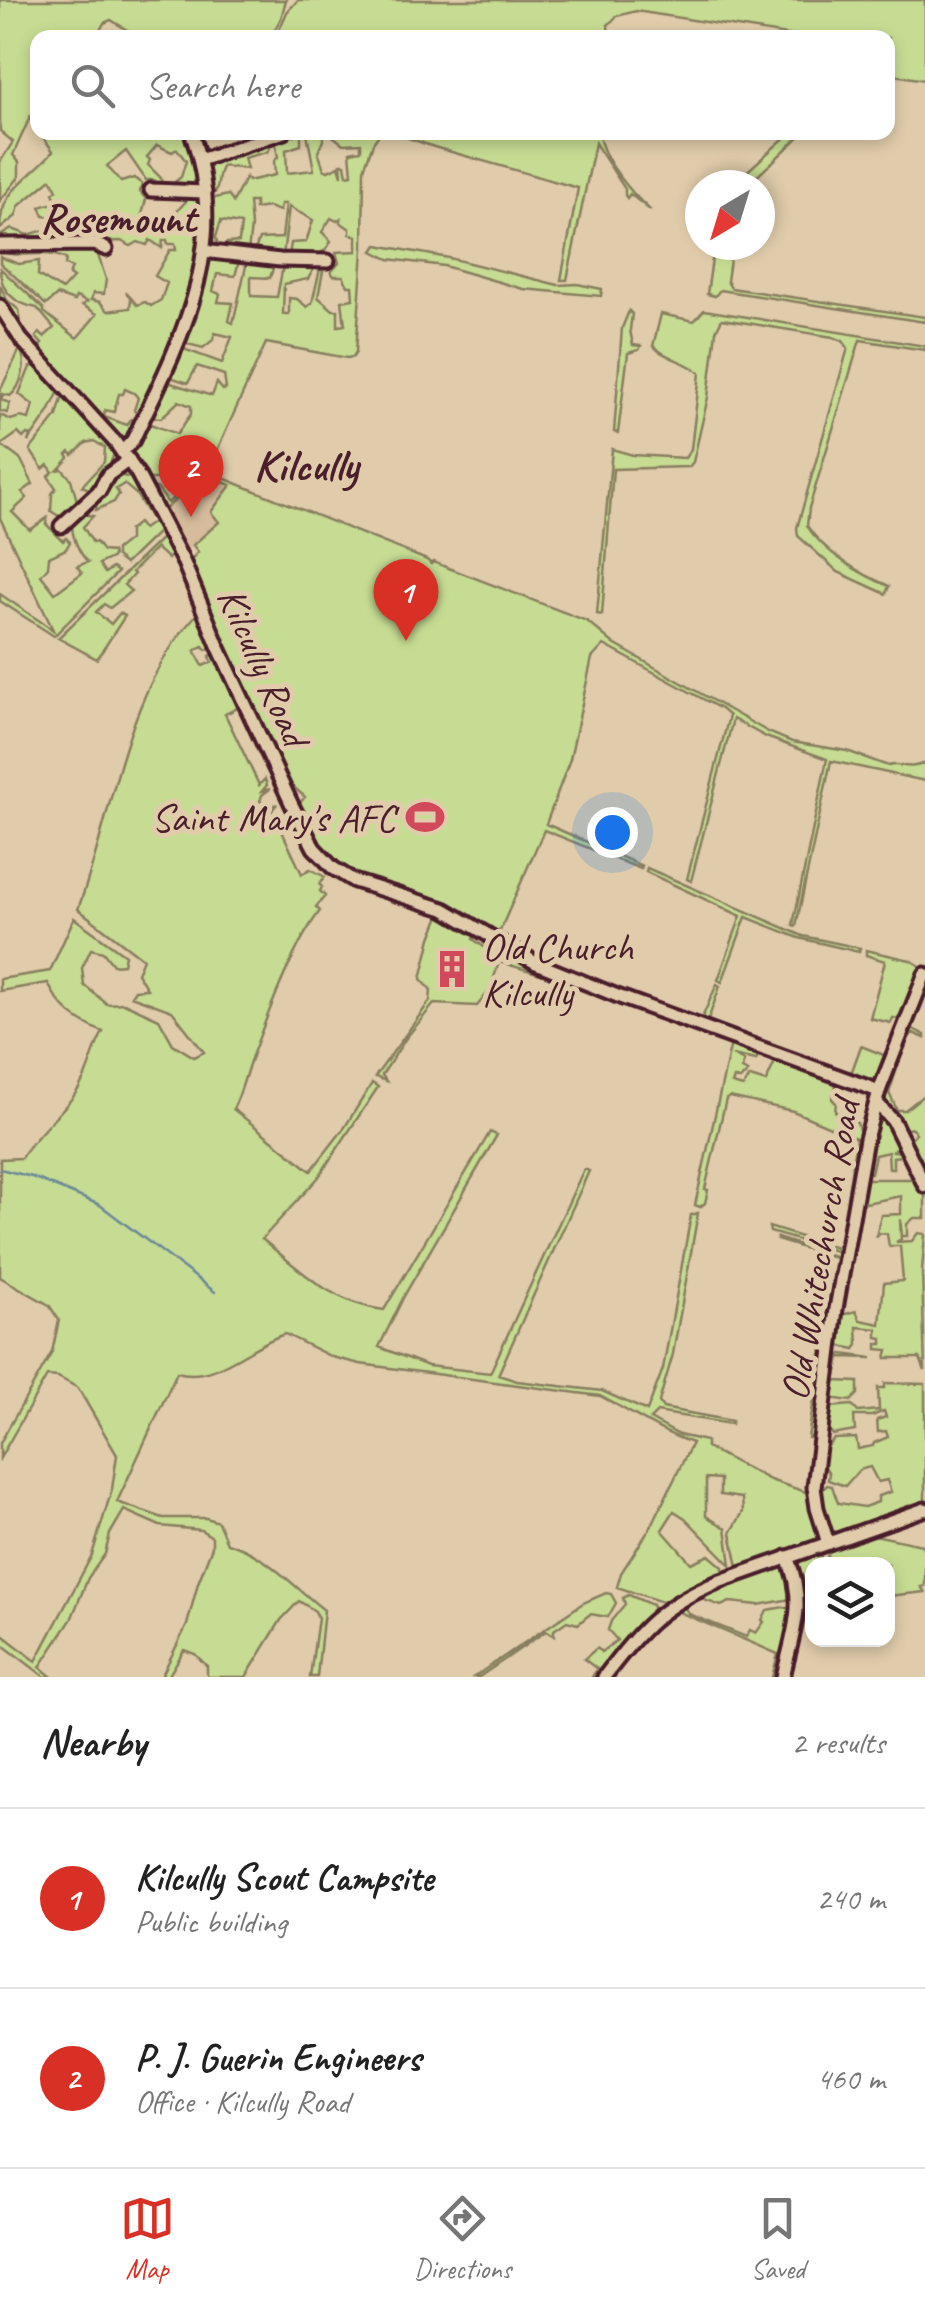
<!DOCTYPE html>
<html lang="en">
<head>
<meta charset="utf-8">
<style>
	:root { --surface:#fff; --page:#f2f2f2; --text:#222; --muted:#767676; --line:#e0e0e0; --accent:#d93025 }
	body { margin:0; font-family:Caveat,sans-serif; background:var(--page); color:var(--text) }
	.controls { position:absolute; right:30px; bottom:30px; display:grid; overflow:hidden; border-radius:20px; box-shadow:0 5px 15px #0003 }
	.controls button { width:90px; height:90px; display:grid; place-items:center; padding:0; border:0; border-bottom:2px solid var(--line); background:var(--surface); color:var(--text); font:50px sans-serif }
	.compass { position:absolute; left:685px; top:170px; width:90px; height:90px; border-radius:50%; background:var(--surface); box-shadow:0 5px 15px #0003; rotate:218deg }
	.you { position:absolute; left:612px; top:832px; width:35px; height:35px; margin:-25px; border:8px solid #fff; border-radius:50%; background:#1a73e8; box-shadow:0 0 0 15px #1a73e833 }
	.badge { display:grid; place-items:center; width:65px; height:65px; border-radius:50%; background:var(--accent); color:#fff; font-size:32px; font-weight:700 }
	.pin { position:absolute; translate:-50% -82px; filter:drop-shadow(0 2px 5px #0008) }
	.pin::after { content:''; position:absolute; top:52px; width:35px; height:30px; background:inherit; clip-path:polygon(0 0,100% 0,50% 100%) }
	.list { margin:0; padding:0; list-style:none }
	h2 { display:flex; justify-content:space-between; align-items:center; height:130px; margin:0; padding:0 40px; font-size:42px }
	h2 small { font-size:32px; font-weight:400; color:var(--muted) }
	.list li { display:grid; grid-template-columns:65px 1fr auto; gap:30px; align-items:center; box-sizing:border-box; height:180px; padding:0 40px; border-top:2px solid var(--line) }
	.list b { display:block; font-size:38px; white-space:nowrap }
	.list p { margin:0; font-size:32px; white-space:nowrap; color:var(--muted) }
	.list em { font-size:32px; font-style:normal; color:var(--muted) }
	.icon { flex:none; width:55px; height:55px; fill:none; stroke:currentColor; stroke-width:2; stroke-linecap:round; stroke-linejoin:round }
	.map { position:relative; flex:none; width:925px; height:1677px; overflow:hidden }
	.search { position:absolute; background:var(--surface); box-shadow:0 5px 15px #0003; left:30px; right:30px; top:30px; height:110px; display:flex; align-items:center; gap:25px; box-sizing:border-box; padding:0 35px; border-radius:20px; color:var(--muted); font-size:38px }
	.sheet { height:490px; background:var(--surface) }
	nav { display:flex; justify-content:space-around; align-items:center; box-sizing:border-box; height:140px; border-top:2px solid var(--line); background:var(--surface); font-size:28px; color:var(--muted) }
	nav a { display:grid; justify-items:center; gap:5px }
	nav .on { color:var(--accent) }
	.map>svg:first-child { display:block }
</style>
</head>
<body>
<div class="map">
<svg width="925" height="1677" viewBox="0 0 925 1677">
	<rect width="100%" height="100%" fill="#e0ccab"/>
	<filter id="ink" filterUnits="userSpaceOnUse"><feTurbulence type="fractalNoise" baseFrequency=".01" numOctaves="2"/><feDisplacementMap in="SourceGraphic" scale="20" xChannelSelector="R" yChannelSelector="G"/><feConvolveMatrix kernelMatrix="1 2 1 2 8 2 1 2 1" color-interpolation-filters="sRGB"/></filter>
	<g filter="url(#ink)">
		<polygon fill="#d6bb9c" points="204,475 231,485 211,511 219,522 184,553 163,511"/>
		<g fill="#c6dc92" stroke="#887e5e" stroke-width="2.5">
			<polygon points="0,0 286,0 281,18 271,37 131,37 132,33 111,20 104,23 98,34 95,32 92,37 38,38 37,128 30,117 13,155 19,162 19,177 0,201 0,162 13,142 0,131"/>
			<polygon points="298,0 925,0 925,80 888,74 888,38 800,37 636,11 617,16 608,25 609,37 276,37 287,12"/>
			<polygon points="791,132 803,133 748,185 732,185"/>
			<path d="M40,133h146l14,47 -8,7 -22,-1 11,-9 5,-16 -9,-12 -5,3 -15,-7 -10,12 3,3 -2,5 13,13 1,8 -8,-6h-8l-20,-29 -19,15 14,16 13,-4 8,6 -2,8 6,7 -4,16 6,13 19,2 9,-4 3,-7 -3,-7 14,-15 8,2c5,12 2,26 1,39 -6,71 -31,117 -60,179l-5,-7 4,-12 -4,-5 -9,-4 -2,5h-4l-5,18 -9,-2 -1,7 23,8 4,-6 8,2 -14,18 -10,-3 -91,-97 -24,-38v-16l7,15 12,10 2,15 17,23 4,-4 -6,-7 3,-4 5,4 10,-9 -17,-20c-20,-4 -37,-14 -37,-40l44,41v3l33,26 20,-24 -15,-9 5,-3 -11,-5 -2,4 -17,-6 -11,10 -46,-42v-6l19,7 20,-3 -1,14 24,15 11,-12 -4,-3 3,-7 -7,-3 1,-6c-22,-11 -43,1 -66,-8v-4l95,-1 11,33 -2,15 -11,-1 -2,7 9,2 8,9 22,-3 1,-9 -5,-7 11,13 8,-3 6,4 10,-6 6,-17 -12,-7 15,-26h6l-1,-6h-7l-1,-4h-4l-1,8 -12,-8 -3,5 -9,-3 -7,4 -10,-5 -121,3v-8l12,-7 16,6 27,-8 -2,-9 -9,-2 -4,-9 17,-5 -4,-9 4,-3 -6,-11 -32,27 -3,10 -16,13c0,-41 31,-50 53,-78z"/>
			<path d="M301,133v12l-15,5 1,23 27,-3 -7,-37h14l3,5 -6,14 6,17 4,2 11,-5 3,10 -1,-12h4l2,11 5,-1 -2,-22 11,-2v-7l-18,1 -14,-11h58h-7l-7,10 -9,26 -1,80 -7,103 -3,5 -6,1 -81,-15 -57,125 2,5 216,87 4,4 2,-2 154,59 27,23 154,88 24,10 55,9 41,15c14,-4 18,5 37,-3v18l-94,-20 -35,165 -3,-1 34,-166 -61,-22 -33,-18 -42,162 -4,-2 42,-163 -8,-7 -117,-64 -12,13 -22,101 -24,65 96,42 -1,3 -97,-39 -45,103c64,38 133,61 203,85l15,-34 3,2 -12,34 139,53 5,-2 9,-25 25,10 12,-25 -18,45 -7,8 -330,-122 -61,-36 -121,-45 -37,-23 -26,-53 7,-8 -21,-18 -63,-133 -33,-83 10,-11 -5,-7 26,-23 -8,-10 20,-27 -27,-10 -41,36 -13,-24 7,1 11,15 5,-5 -4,-6 11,-12 -9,-10 -12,9h-13l-16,-24 15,-33 32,12 14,-20v-8l-12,-5 -18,17 -13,-1 15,-32 8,-2 41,13 5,-13 6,7 3,-1 -2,-14 -27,-9 -9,17 -15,-5 -3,-6 11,-24 41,15 10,-26 -17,-4 -2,7 -10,8 -19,-5 9,-22 16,-62 30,2 -4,15 -18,-2 -4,17 7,3 -2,8 15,1 -4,18 4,2 14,-61 27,3 -4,13 -19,-1v19l26,1 6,-31 31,2 -6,11 -24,5 -1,30h6v-16l8,1 10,8 5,-4 8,-34 3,2 -5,26 15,13h5v16l7,-1 -3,-24 11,-2 -1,-13h-4l-5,-10h-9l-3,-4 8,-9 -3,-11 21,-1v-15l-7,-2v-5l-10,-7 1,-4 -4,3 -6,-3 -9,14 9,9c-8,18 -21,15 -42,15l2,-13 15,-1 7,-22 -24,-13 -6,49 -29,-3 5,-14 23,-1 4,-34h-5l-1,7 -12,-4 -13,2v-7h-6l2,24 -3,27 -26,-5 5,-5 12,-1 2,-18 -20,-3 -5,16 2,10 -9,-5 2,-43 17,-4 5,7 13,-25 2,4 27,-6 -1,-14 4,-4 -3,-16z"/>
			<path d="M394,133h205c1,24 34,62 52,78l-21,-17 -3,4 -2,-3v-6l-30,-46 -28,137h-6l17,-92 -144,-41z"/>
			<path d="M267,144l3,4 -3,4 -23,6 3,11 -24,-3c-7,9 -2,19 -9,28l-4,-1 -2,-30z"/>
			<polygon points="377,245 449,258 558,285 577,284 602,289 601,296 523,289 444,266 389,259 373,251"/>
			<polygon points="714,245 732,245 727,281 731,288 925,317 925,322 720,290 715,296 707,294"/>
			<path d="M704,310l221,36v4l-65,-10 -51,168 -2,18c18,27 53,48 82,60l-3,8 -48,-22 -40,-36 -1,-8 51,-180 -5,-7 -10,-4 -111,-18 -6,12 -8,66 -15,65 -4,5 -76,2 -11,146 -5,-1 15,-165 21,6 52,3 6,-9 9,-76c-14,-12 -34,-14 -47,-27l8,-32 33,7z"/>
			<polygon points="629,311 632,314 630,330 633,345 641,346 639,350 628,353 618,433 614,432 622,328"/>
			<path d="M20,349c8,12 2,38 -10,47l-7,-2 -2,6 9,3 -3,10 -7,-2v-20z"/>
			<path d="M38,365l22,24 -11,23 -21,30 2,-7 -3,-1 -4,4 -5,-5 -17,12 20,15 12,24 -11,8 5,6 -15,14 18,18 17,-12 -1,6 17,17 3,-3 4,4 -4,7 -17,8 -1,10 -7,8 14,18 27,-20 -5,-7 11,-4c-7,-7 -17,-24 -16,-40l10,-8 11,2 -10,11 10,16 3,-1 7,9 9,1 1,5 -14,7 6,9 7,-5 6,4 -64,64 -54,-35v-7l53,36 -53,-112v-103l11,5 9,-3 9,2 4,-14 -14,-11 11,-27z"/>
			<polygon points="67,397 116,449 110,464 91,490 82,486 104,462 105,448 94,441 86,443 73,455 70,452 67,455 69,458 58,470 62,469 71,479 77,501 60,517 51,511 52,494 56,488 48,476 53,472 48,465 43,469 30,450 57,416 62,399"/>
			<polygon points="119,475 131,478 134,475 174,551 168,559 156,548 132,572 134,574 124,585 131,591 110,608 104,604 96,612 111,624 120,613 125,616 97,659 58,638 164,536 160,530 125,564 116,557 116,550 129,540 129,530 138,523 143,529 153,522 136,494 124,484 116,489 119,494 114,502 96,510 97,501"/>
			<path d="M198,613l14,34 -6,3 -3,-4 -8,5 8,15 9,-4 -2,-6 5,-2 25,53 -15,7 34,71 6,-6 2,6 -5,6 8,-2 -8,6 -2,6 8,7 9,-4 -5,6 30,64 8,-5 15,8 -6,7 3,3 -2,4 5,5 -9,11 4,4c-27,35 -52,103 -68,145 -7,18 -10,36 -19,53l78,62 34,-44 27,-44 6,4 -60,91 -56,61c39,32 71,65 122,71l106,-178 7,3 -93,161 -25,51 49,19 62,7 94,-204 5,2 -91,204 19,6 85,10 45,20 16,-42 28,-154 7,-2 -25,141 -14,48 4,6 69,13 -1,3 -74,-12 -7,7 29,16 27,6v6l64,33 39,13 9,43 -7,8 -69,25 -4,-2 -7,-34 12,-21 -1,-14 -22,-3v-16l-14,-1v38l20,12 5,37 -46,-47 -11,-7 -12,19 29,33 18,-8 14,12v8l-58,28 -48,-16 4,-14 30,-46 41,-84c-34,-12 -61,-31 -92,-47l-240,-32 -28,-7 -47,-23c-38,12 -69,49 -108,38l-60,130 46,16h43l12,4 9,21c38,10 66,43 97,67l-7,67h-7l8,-59 -3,-7 -16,-10 -18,19 -35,57h-39v-11l-12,-12 -11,-4 -16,27h-7l26,-52 11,-42 14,-36v-10l-11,-7 -41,-4 -36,-16 -14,24 -5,20 -17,24 -17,42 -31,47 12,10h-7l-45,-34v-10l36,28 56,-106 20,-66 5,-34 -39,-67 -20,-11 -11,-1 -47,82v-15l52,-91 7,-32 -10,-15 -49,-28v-118l21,-1c15,-23 35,-40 52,-61 16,-20 18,-44 30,-65 -25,-10 -44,-24 -55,-49l-48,8v-12l50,-8 24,-53 51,37 -2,9 -10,1 -10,-13 -12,-3 -9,19 2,17 23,19 17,-1 35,16 14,25 21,13 10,-5 -32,-41 -41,-15 4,-6 12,-1 -10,-16 6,-14 -65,-50c36,-98 46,-218 120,-296z"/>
			<polygon points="647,868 803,936 860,948 859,952 799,938 746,917 722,982 718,980 741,916 646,872"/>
			<polygon points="441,913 478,932 473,939 495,955 497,952 484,943 488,939 759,1053 756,1060 732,1055 744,1061 742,1069 748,1072 740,1080 734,1078 732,1084 743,1087 750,1077 766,1082 777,1057 838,1079 832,1099 836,1103 835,1111 841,1118 857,1123 861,1137 843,1250 839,1252 770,1232 769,1227 840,1249 856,1138 793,1111 730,1097 726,1099 705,1189 708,1190 705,1203 700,1207 695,1205 731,1043 562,980 499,962 490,990 477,1006 434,1004 406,1038 382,1075 386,1081 375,1077 430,1001 431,990 421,979 431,938"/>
			<polygon points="866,950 910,960 922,967 901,1026 898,1025 899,1019 893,1018 891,1023 870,1018 885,961 866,955"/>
			<polygon points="909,1027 925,1035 925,1038 913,1033 906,1040 889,1093 897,1110 905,1110 925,1094 925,1179 908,1141 916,1133 912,1128 903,1130 882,1093"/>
			<polygon points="878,1111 883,1111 905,1148 894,1149 893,1151 902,1152 903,1156 893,1157 893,1168 889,1168 888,1152 875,1155 871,1173 865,1172"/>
			<polygon points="915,1167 925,1193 925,1218 914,1218 907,1224 907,1236 902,1236 900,1219 901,1239 896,1242 912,1241 918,1233 925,1234 922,1271 925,1371 920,1358 886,1358 888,1350 877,1349 877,1344 882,1344 882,1338 877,1337 877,1329 857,1327 858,1345 855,1349 836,1345 839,1316 856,1311 860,1320 880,1324 884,1283 903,1281 900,1246 889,1246 887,1234 879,1233 876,1237 881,1215 901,1214 901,1196 861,1204 864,1179 917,1179"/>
			<polygon points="777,1238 841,1258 814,1437 808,1438 836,1258 777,1240"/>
			<polygon points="842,1354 872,1358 840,1357 835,1381 858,1382 858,1394 851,1401 829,1398 835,1358"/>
			<path d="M885,1383l40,1v121l-87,29c-14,-7 -18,-27 -18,-42l7,-7 5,1 6,17 26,4 14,-5v-6l13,-4 -4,-12 -9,2 -8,-15 -11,3 -14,16 -17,-6 1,-7 -7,-11 1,-20 5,4 6,-7 22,-1 2,11 15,-3 1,-3 14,-6 -2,-6 -8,1 -1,-12 9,-3 -2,-6 -12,5h-18l1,15 -22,4 -4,-5 -4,2 4,-25 23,-2 6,7 21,-2 -1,-22h7z"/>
			<polygon points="870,1534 922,1545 925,1553 925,1586 921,1587 925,1592 888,1596 888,1564 826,1564 829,1548"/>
			<polygon points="817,1553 821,1556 819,1564 812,1564 812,1604 808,1605 791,1677 786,1677 804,1601 797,1565 804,1556"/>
			<polygon points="780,1566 791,1580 793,1597 791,1599 758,1605 730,1602 721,1606 696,1597 685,1603 684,1607 689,1614 746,1637 750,1630 756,1633 764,1622 762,1620 767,1610 784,1607 793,1610 779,1677 772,1677 778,1654 672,1609 657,1621 610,1677 655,1620 698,1592"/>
			<polygon points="606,1593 611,1594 616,1603 608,1617 590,1614 578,1624 567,1621 554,1630 554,1636 546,1631 479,1677 474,1677 583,1603"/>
			<polygon points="629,1595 652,1605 654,1610 600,1677 592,1677 597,1669 584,1659 597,1648 601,1652 617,1640 608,1630 611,1621 625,1604 623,1598"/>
		</g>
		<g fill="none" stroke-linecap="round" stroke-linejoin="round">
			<polyline stroke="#6c8899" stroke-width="2.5" points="0,1169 32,1177 100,1205 215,1292"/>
			<g stroke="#4a1f2b" stroke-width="19">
				<g id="minor">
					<polyline points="200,160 284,132"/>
					<polyline points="151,190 205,192"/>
					<polyline points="0,245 95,244 106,249"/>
					<polyline points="203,251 280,260 328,261"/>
					<polyline points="0,306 21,339 115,442 137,473 184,563 219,648 292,805 314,848 333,868 354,881 444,909 536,963 620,997 879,1091"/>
					<path d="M122,452l11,-12c48,-100 99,-195 58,-308"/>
					<polyline points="61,526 99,491 108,475 129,460"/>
					<polyline points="876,1102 893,1121 925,1186"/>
					<polyline points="828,1543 817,1508 814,1487 836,1309 866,1139 879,1091 925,974"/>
					<path d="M604,1677c37,-49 57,-71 114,-95l207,-73"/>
					<path d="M783,1677c10,-46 24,-74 4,-120"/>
				</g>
			</g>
			<use href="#minor" stroke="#e0ccab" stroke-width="11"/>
		</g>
	</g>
	<defs>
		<g id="stadium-bare" transform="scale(3)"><path d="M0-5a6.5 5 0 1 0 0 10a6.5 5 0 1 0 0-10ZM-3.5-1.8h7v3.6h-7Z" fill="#d1495b" stroke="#e0ccab" stroke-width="2.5" paint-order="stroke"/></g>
		<g id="building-bare" transform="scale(3)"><path d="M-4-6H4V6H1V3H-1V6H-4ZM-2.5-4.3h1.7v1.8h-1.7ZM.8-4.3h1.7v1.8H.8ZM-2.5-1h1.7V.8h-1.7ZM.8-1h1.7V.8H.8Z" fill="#d1495b" stroke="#e0ccab" stroke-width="2.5" paint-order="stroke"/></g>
	</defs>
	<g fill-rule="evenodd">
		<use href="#stadium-bare" x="425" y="817"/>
		<use href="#building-bare" x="452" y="969"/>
	</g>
	<g text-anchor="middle" stroke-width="10" stroke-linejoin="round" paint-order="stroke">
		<g font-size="40" fill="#4a1f2b" stroke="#e0ccab">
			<text transform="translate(264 666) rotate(66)" y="14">Kilcully Road</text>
			<text transform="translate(819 1250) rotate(-80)" y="14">Old Whitechurch Road</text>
		</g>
		<g font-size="40" fill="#4a1f2b" stroke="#e0ccab" text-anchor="end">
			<text x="395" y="831">Saint Mary's AFC</text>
			<text x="482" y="960" text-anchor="start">Old Church<tspan x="482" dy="46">Kilcully</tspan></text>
		</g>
		<g font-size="42" font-weight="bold" fill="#4a1f2b" stroke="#e0ccab">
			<text x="118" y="232">Rosemount</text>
		</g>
		<g font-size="45" font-weight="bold" fill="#4a1f2b" stroke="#e0ccab">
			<text x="306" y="480">Kilcully</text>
		</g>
	</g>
</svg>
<div class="controls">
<button><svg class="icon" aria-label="layers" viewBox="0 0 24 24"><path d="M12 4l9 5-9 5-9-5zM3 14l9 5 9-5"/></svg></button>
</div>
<svg class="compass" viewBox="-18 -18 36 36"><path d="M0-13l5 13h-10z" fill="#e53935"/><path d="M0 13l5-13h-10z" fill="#767676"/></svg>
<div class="you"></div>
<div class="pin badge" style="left:406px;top:641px">1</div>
<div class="pin badge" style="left:191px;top:517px">2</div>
<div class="search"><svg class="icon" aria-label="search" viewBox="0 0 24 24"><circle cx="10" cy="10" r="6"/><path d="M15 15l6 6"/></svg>Search here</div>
</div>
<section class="sheet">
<h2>Nearby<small>2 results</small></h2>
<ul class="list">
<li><span class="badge">1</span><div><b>Kilcully Scout Campsite</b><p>Public building</p></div><em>240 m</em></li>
<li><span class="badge">2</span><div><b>P. J. Guerin Engineers</b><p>Office · Kilcully Road</p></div><em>460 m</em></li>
</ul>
</section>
<nav>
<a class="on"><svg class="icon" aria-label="map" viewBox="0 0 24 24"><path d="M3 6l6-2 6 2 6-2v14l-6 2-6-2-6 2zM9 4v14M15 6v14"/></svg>Map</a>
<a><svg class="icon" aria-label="directions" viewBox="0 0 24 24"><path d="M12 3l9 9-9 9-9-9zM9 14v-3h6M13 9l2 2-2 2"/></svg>Directions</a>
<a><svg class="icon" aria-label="saved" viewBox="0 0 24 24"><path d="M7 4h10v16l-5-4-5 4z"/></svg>Saved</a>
</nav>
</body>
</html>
